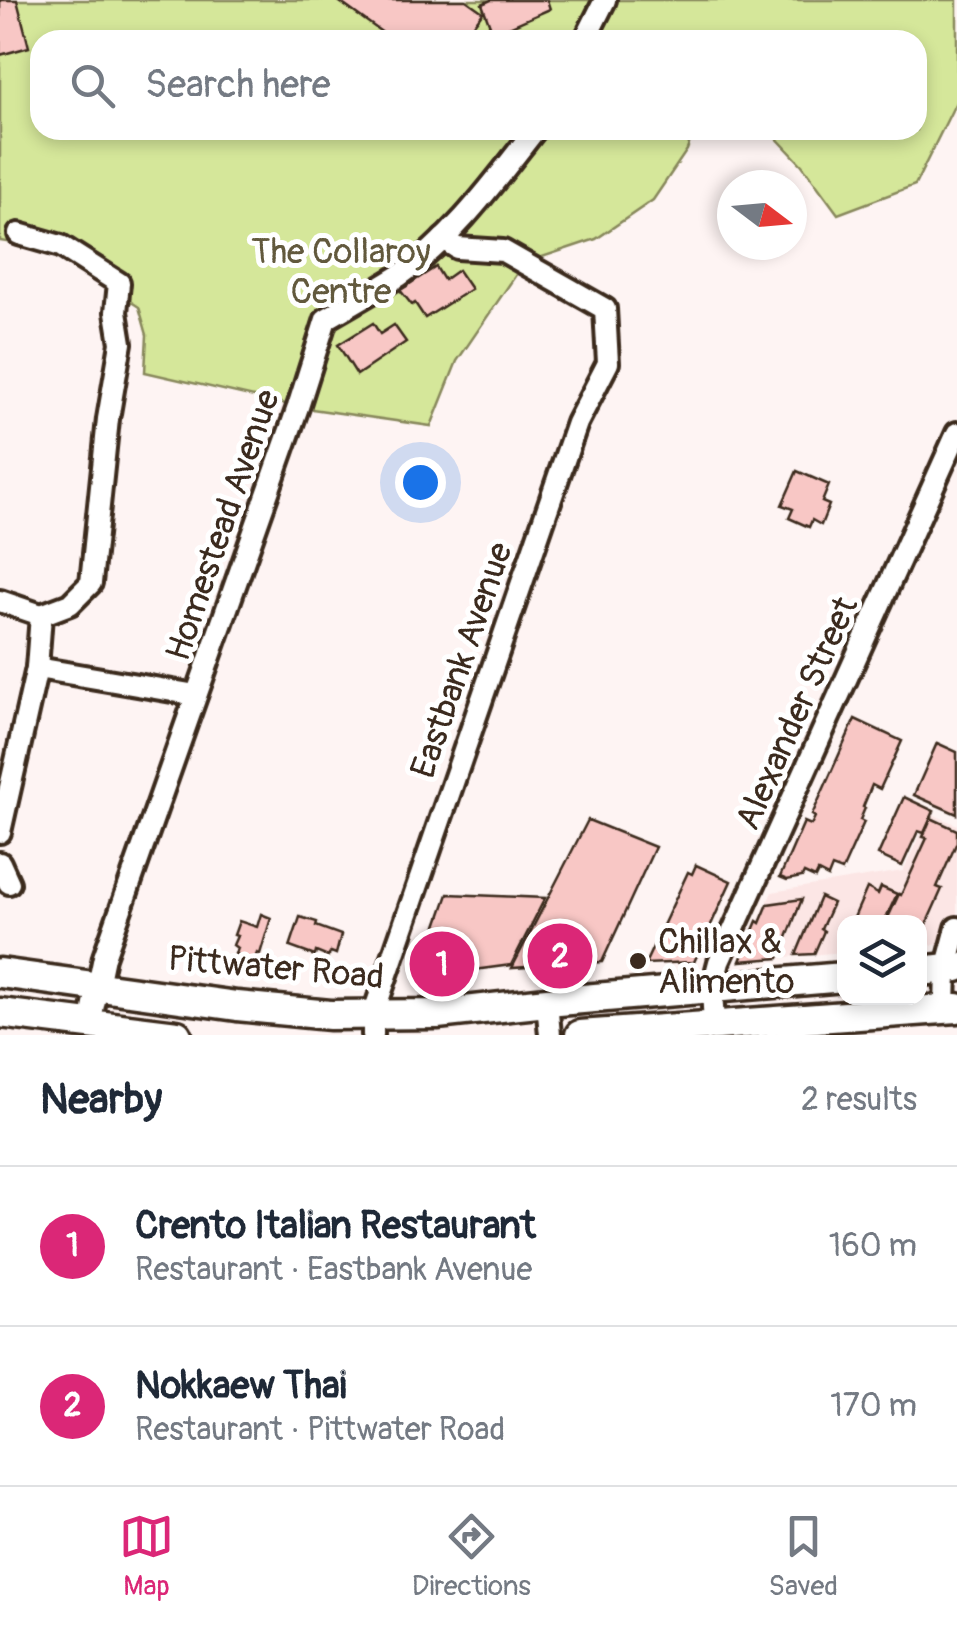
<!DOCTYPE html>
<html lang="en">
<head>
<meta charset="utf-8">
<style>
	:root { --surface:#fff; --page:#f2f2f3; --text:#1f2937; --muted:#747a83; --line:#e0e1e3; --accent:#db2777 }
	body { margin:0; font-family:Pangolin,sans-serif; background:var(--page); color:var(--text) }
	.controls { position:absolute; right:30px; bottom:30px; display:grid; overflow:hidden; border-radius:20px; box-shadow:0 5px 15px #0003 }
	.controls button { width:90px; height:90px; display:grid; place-items:center; padding:0; border:0; border-bottom:2px solid var(--line); background:var(--surface); color:var(--text); font:50px sans-serif }
	.compass { position:absolute; left:717px; top:170px; width:90px; height:90px; border-radius:50%; background:var(--surface); box-shadow:0 5px 15px #0003; rotate:106deg }
	.you { position:absolute; left:420px; top:482px; width:35px; height:35px; margin:-25px; border:8px solid #fff; border-radius:50%; background:#1a73e8; box-shadow:0 0 0 15px #1a73e833 }
	.badge { display:grid; place-items:center; width:65px; height:65px; border-radius:50%; background:var(--accent); color:#fff; font-size:32px; font-weight:700 }
	.pin { position:absolute; translate:-50% -50%; border:5px solid #fff; box-shadow:0 2px 10px #0006 }
	.list { margin:0; padding:0; list-style:none }
	h2 { display:flex; justify-content:space-between; align-items:center; height:130px; margin:0; padding:0 40px; font-size:42px }
	h2 small { font-size:32px; font-weight:400; color:var(--muted) }
	.list li { display:grid; grid-template-columns:65px 1fr auto; gap:30px; align-items:center; box-sizing:border-box; height:160px; padding:0 40px; border-top:2px solid var(--line) }
	.list b { display:block; font-size:38px; white-space:nowrap }
	.list p { margin:0; font-size:32px; white-space:nowrap; color:var(--muted) }
	.list em { font-size:32px; font-style:normal; color:var(--muted) }
	.icon { flex:none; width:55px; height:55px; fill:none; stroke:currentColor; stroke-width:2; stroke-linecap:round; stroke-linejoin:round }
	.map { position:relative; flex:none; width:957px; height:1035px; overflow:hidden }
	.search { position:absolute; background:var(--surface); box-shadow:0 5px 15px #0003; left:30px; right:30px; top:30px; height:110px; display:flex; align-items:center; gap:25px; box-sizing:border-box; padding:0 35px; border-radius:30px; color:var(--muted); font-size:38px }
	.sheet { height:450px; background:var(--surface) }
	nav { display:flex; justify-content:space-around; align-items:center; box-sizing:border-box; height:140px; border-top:2px solid var(--line); background:var(--surface); font-size:28px; color:var(--muted) }
	nav a { display:grid; justify-items:center; gap:5px }
	nav .on { color:var(--accent) }
	.map>svg:first-child { display:block }
</style>
</head>
<body>
<div class="map">
<svg width="957" height="1035" viewBox="0 0 957 1035">
	<rect width="100%" height="100%" fill="#fef4f3"/>
	<filter id="ink" filterUnits="userSpaceOnUse"><feTurbulence type="fractalNoise" baseFrequency=".01" numOctaves="2"/><feDisplacementMap in="SourceGraphic" scale="20" xChannelSelector="R" yChannelSelector="G"/><feConvolveMatrix kernelMatrix="1 2 1 2 8 2 1 2 1" color-interpolation-filters="sRGB"/></filter>
	<g filter="url(#ink)">
		<polygon fill="#fce6e5" points="930,813 957,825 957,943 920,946 920,922 844,922 844,952 740,961 772,892 903,871"/>
		<polygon fill="#d5e79a" stroke="#88885c" stroke-width="2.5" points="0,0 957,0 957,100 915,185 838,214 802,165 769,130 917,130 917,40 40,40 40,130 694,130 687,150 653,200 596,239 524,263 457,361 431,426 298,407 145,372 147,335 139,307 50,249 0,241"/>
		<g fill="#f8c7c5" stroke="#3b2a1e" stroke-width="2.5">
			<polygon points="0,0 17,0 29,47 0,55"/>
			<polygon points="337,0 466,0 483,12 462,40 424,40 412,32 387,36"/>
			<polygon points="491,0 547,0 550,9 493,34 482,4"/>
			<polygon points="436,267 444,280 458,270 471,289 425,318 415,303 412,305 400,290"/>
			<polygon points="373,323 380,334 394,325 406,342 357,375 338,345"/>
			<polygon points="797,471 829,485 822,502 829,505 821,525 812,520 809,527 789,518 793,509 782,505"/>
			<polygon points="855,719 902,741 880,789 872,785 863,807 865,808 860,820 864,822 842,871 832,867 828,877 818,872 815,878 804,873 802,877 787,880 780,877 804,822 811,825 815,817 812,815"/>
			<polygon points="937,743 957,752 957,814 914,795"/>
			<polygon points="904,797 934,811 924,833 918,831 902,866 878,855"/>
			<polygon points="931,818 957,830 957,842 937,887 942,889 920,938 920,922 886,922 899,894 901,895 927,838 923,837"/>
			<polygon points="588,820 655,847 602,962 512,968"/>
			<polygon points="696,865 731,881 694,962 645,964 688,872 692,874"/>
			<polygon points="881,887 897,894 884,922 847,922 849,919 853,920 867,888 878,894"/>
			<polygon points="448,894 545,898 511,965 429,976 422,969"/>
			<polygon points="820,897 833,903 821,929 824,931 814,954 796,955"/>
			<polygon points="802,899 779,958 740,961 757,921 760,923 768,904"/>
			<polygon points="261,914 271,918 260,954 257,953 254,961 235,954 237,948 233,945 237,936 234,935 239,921 257,927"/>
			<polygon points="300,917 317,922 316,926 341,935 336,954 331,952 328,957 316,952 315,956 290,947"/>
		</g>
		<g fill="none" stroke-linecap="round" stroke-linejoin="round">
			<g stroke="#3b2a1e" stroke-width="28">
				<g id="minor">
					<polyline points="585,40 605,0"/>
					<polyline points="0,601 41,615"/>
					<polyline points="37,668 196,695"/>
					<polyline points="0,832 37,668 41,615 70,604 91,583 108,419 121,343 116,312 119,283 61,246 19,234"/>
					<polyline points="0,863 9,883"/>
					<polyline points="547,1002 550,1035"/>
					<polyline points="945,1008 946,969 957,928"/>
					<path d="M90,1024l14,-67 194,-550 28,-88c24,-14 49,-28 73,-43 55,-38 95,-94 136,-146"/>
					<polyline points="714,1025 712,989 719,962 957,433"/>
					<polyline points="373,1035 373,1015 577,423 608,363 605,309 503,251 457,248 443,239"/>
				</g>
			</g>
			<g stroke="#3b2a1e" stroke-width="35">
				<g id="highway">
					<polyline points="920,971 957,967"/>
					<polyline points="0,973 237,1006 330,1015 437,1014 547,1002 844,977"/>
					<polyline points="0,1013 177,1035"/>
					<polyline points="580,1035 957,1008"/>
				</g>
			</g>
			<use href="#minor" stroke="#fff" stroke-width="20"/>
			<use href="#highway" stroke="#fff" stroke-width="28"/>
		</g>
	</g>
	<circle fill="#3b2a1e" stroke="#fff" stroke-width="4" cx="638" cy="961" r="10"/>
	<g text-anchor="middle" stroke-width="10" stroke-linejoin="round" paint-order="stroke">
		<g font-size="35" fill="#62593d" stroke="#fff">
			<text x="341" y="263">The Collaroy<tspan x="341" dy="40">Centre</tspan></text>
		</g>
		<g font-size="35" fill="#3b2a1e" stroke="#fff">
			<text transform="translate(222 525) rotate(-71)" y="12">Homestead Avenue</text>
			<text transform="translate(461 660) rotate(-71)" y="12">Eastbank Avenue</text>
			<text transform="translate(796 713) rotate(-66)" y="12">Alexander Street</text>
			<text transform="translate(276 967) rotate(5)" y="12">Pittwater Road</text>
		</g>
		<g font-size="35" fill="#3b2a1e" stroke="#fff" text-anchor="start">
			<text x="658" y="953">Chillax &amp;<tspan x="658" dy="40">Alimento</tspan></text>
		</g>
	</g>
</svg>
<div class="controls">
<button><svg class="icon" aria-label="layers" viewBox="0 0 24 24"><path d="M12 4l9 5-9 5-9-5zM3 14l9 5 9-5"/></svg></button>
</div>
<svg class="compass" viewBox="-18 -18 36 36"><path d="M0-13l5 13h-10z" fill="#e53935"/><path d="M0 13l5-13h-10z" fill="#747a83"/></svg>
<div class="you"></div>
<div class="pin badge" style="left:442px;top:964px">1</div>
<div class="pin badge" style="left:560px;top:956px">2</div>
<div class="search"><svg class="icon" aria-label="search" viewBox="0 0 24 24"><circle cx="10" cy="10" r="6"/><path d="M15 15l6 6"/></svg>Search here</div>
</div>
<section class="sheet">
<h2>Nearby<small>2 results</small></h2>
<ul class="list">
<li><span class="badge">1</span><div><b>Crento Italian Restaurant</b><p>Restaurant · Eastbank Avenue</p></div><em>160 m</em></li>
<li><span class="badge">2</span><div><b>Nokkaew Thai</b><p>Restaurant · Pittwater Road</p></div><em>170 m</em></li>
</ul>
</section>
<nav>
<a class="on"><svg class="icon" aria-label="map" viewBox="0 0 24 24"><path d="M3 6l6-2 6 2 6-2v14l-6 2-6-2-6 2zM9 4v14M15 6v14"/></svg>Map</a>
<a><svg class="icon" aria-label="directions" viewBox="0 0 24 24"><path d="M12 3l9 9-9 9-9-9zM9 14v-3h6M13 9l2 2-2 2"/></svg>Directions</a>
<a><svg class="icon" aria-label="saved" viewBox="0 0 24 24"><path d="M7 4h10v16l-5-4-5 4z"/></svg>Saved</a>
</nav>
</body>
</html>
